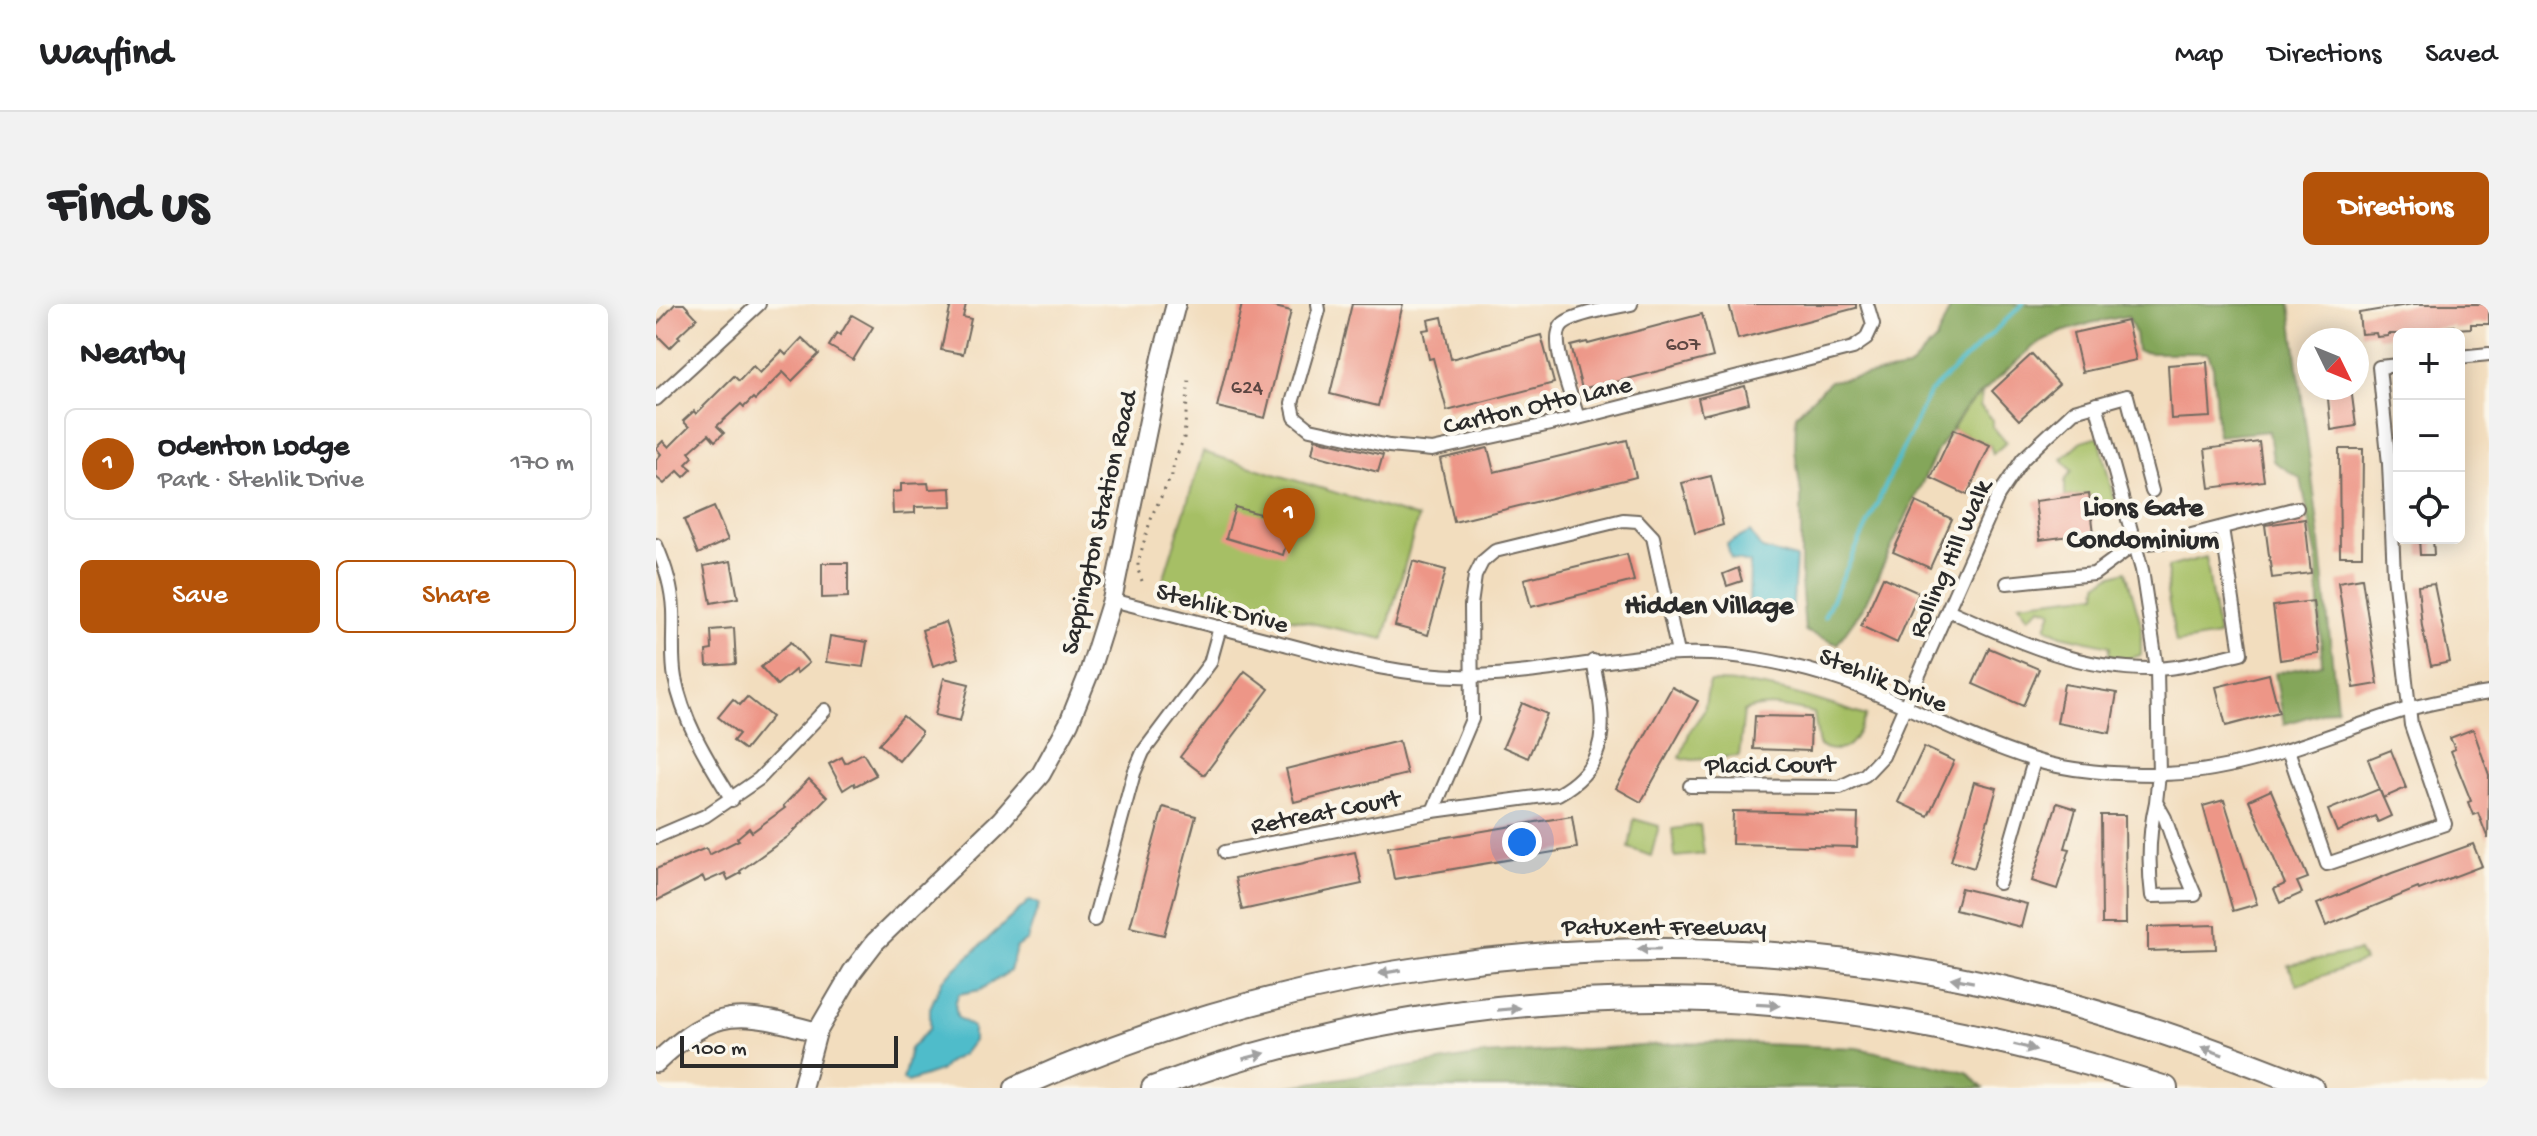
<!DOCTYPE html>
<html lang="en">
<head>
<meta charset="utf-8">
<style>
	:root { --surface:#fff; --page:#f2f2f2; --text:#202124; --muted:#757577; --line:#e0e0e0; --accent:#b45309 }
	body { margin:0; font-family:"Gochi Hand",sans-serif; background:var(--page); color:var(--text) }
	.controls { position:absolute; right:24px; top:24px; display:grid; overflow:hidden; border-radius:12px; box-shadow:0 4px 20px #0003 }
	.controls button { width:72px; height:72px; display:grid; place-items:center; padding:0; border:0; border-bottom:2px solid var(--line); background:var(--surface); color:var(--text); font:40px sans-serif }
	.compass { position:absolute; left:1641px; top:24px; width:72px; height:72px; border-radius:50%; background:var(--surface); box-shadow:0 4px 20px #0003; rotate:133deg }
	.scale { position:absolute; left:24px; bottom:20px; width:218px; box-sizing:border-box; padding-left:8px; border:4px solid #2b2b2b; border-top:0; font-size:22px; line-height:28px; white-space:nowrap; color:#2b2b2b; -webkit-text-stroke:6px #fbf7ec; paint-order:stroke }
	.you { position:absolute; left:866px; top:538px; width:28px; height:28px; margin:-20px; border:6px solid #fff; border-radius:50%; background:#1a73e8; box-shadow:0 0 0 12px #1a73e833 }
	.badge { display:grid; place-items:center; width:52px; height:52px; border-radius:50%; background:var(--accent); color:#fff; font-size:26px; font-weight:700 }
	.pin { position:absolute; translate:-50% -66px; filter:drop-shadow(0 2px 4px #0008) }
	.pin::after { content:''; position:absolute; top:42px; width:28px; height:24px; background:inherit; clip-path:polygon(0 0,100% 0,50% 100%) }
	.list { margin:0; padding:0; list-style:none }
	h2 { display:flex; justify-content:space-between; align-items:center; height:104px; margin:0; padding:0 32px; font-size:34px }
	h2 small { font-size:26px; font-weight:400; color:var(--muted) }
	.list li { display:grid; grid-template-columns:52px 1fr auto; gap:24px; align-items:center; box-sizing:border-box; height:112px; margin:0 16px 16px; padding:0 16px; border:2px solid var(--line); border-radius:12px }
	.list b { display:block; font-size:30px; white-space:nowrap }
	.list p { margin:0; font-size:26px; white-space:nowrap; color:var(--muted) }
	.list em { font-size:26px; font-style:normal; color:var(--muted) }
	.actions { display:flex; gap:16px; padding:24px 32px }
	.actions a { flex:1; padding:18px 0; border:2px solid var(--accent); border-radius:12px; text-align:center; font-size:28px; color:var(--accent) }
	.actions .main { background:var(--accent); color:#fff }
	.icon { flex:none; width:44px; height:44px; fill:none; stroke:currentColor; stroke-width:2; stroke-linecap:round; stroke-linejoin:round }
	.map { position:relative; flex:none; width:1833px; height:784px; overflow:hidden; border-radius:12px }
	header { display:flex; align-items:center; gap:48px; box-sizing:border-box; height:112px; padding:0 40px; background:var(--surface); border-bottom:2px solid var(--line) }
	header strong { font-size:38px }
	nav { display:flex; gap:44px; margin-inline-start:auto; font-size:28px }
	.intro { display:flex; align-items:center; justify-content:space-between; box-sizing:border-box; height:192px; padding:0 48px }
	h1 { margin:0; font-size:56px }
	.button { padding:20px 36px; border-radius:12px; background:var(--accent); color:#fff; font-size:28px; font-weight:700 }
	main { display:flex; gap:48px; padding:0 48px }
	aside { flex:1; background:var(--surface); border-radius:12px; box-shadow:0 4px 20px #0003 }
	.map>svg:first-child { display:block }
</style>
</head>
<body>
<header>
<strong>Wayfind</strong>
<nav><a>Map</a><a>Directions</a><a>Saved</a></nav>
</header>
<div class="intro"><h1>Find us</h1><a class="button">Directions</a></div>
<main>
<aside>
<h2>Nearby<small></small></h2>
<ul class="list">
<li><span class="badge">1</span><div><b>Odenton Lodge</b><p>Park · Stehlik Drive</p></div><em>170 m</em></li>
</ul>
<div class="actions"><a class="main">Save</a><a>Share</a></div>
</aside>
<div class="map">
<svg width="1833" height="784" viewBox="0 0 1833 784">
	<rect width="100%" height="100%" fill="#fbf7ec"/>
	<filter id="ink" filterUnits="userSpaceOnUse"><feTurbulence type="fractalNoise" baseFrequency=".0125" numOctaves="2"/><feDisplacementMap in="SourceGraphic" scale="16" xChannelSelector="R" yChannelSelector="G"/><feConvolveMatrix kernelMatrix="1 2 1 2 8 2 1 2 1" color-interpolation-filters="sRGB"/></filter>
	<filter id="wash" filterUnits="userSpaceOnUse"><feTurbulence type="fractalNoise" baseFrequency=".006" numOctaves="4" result="noise"/><feDisplacementMap in="SourceGraphic" scale="32" xChannelSelector="R" yChannelSelector="G"/><feGaussianBlur stdDeviation="1.8" result="paint"/><feColorMatrix in="noise" values="0 0 0 0 0 0 0 0 0 0 0 0 0 0 0 0 0 1.4 0 .05"/><feComposite in="paint" operator="in"/></filter>
	<g filter="url(#wash)">
		<rect width="100%" height="100%" fill="#f2ddbe"/>
		<g fill="#a6bf65" stroke="#687548" stroke-width="2">
			<polygon points="1326,89 1324,102 1337,116 1336,123 1351,138 1337,150 1334,141 1296,125 1311,102"/>
			<polygon points="1439,133 1443,133 1460,204 1436,210 1433,190 1409,193 1409,177 1416,167 1406,155 1426,137"/>
			<polygon points="547,148 762,214 728,335 504,286"/>
			<polygon points="1550,253 1562,332 1520,339 1511,289 1512,263"/>
			<polygon points="1470,267 1485,320 1485,351 1468,356 1453,352 1454,342 1405,331 1390,323 1396,307 1385,303 1373,313 1363,299 1441,290 1442,280 1454,272"/>
			<path d="M1053,378c55,-1 105,17 157,34 -11,23 -18,43 -47,30l-5,-33c-24,-5 -46,-11 -70,-2l-5,45 -46,4 -13,-2 10,-27 14,-20z"/>
			<polygon points="978,515 1003,522 995,552 973,544"/>
			<polygon points="1044,521 1048,550 1019,553 1016,525"/>
			<polygon points="1703,647 1708,657 1641,681 1632,661"/>
		</g>
		<g fill="#84a65a" stroke="#586842" stroke-width="2">
			<polygon points="1296,0 1634,0 1663,228 1681,404 1628,420 1619,369 1666,360 1661,255 1645,175 1617,157 1613,127 1562,132 1557,63 1552,49 1495,49 1481,47 1479,29 1472,12 1435,19 1406,28 1378,42 1311,102 1281,147 1208,302 1181,340 1149,327 1145,277 1145,190 1139,146 1140,111 1174,77 1252,65 1280,36"/>
			<polygon points="1056,738 1202,744 1311,768 1327,784 624,784 826,751"/>
		</g>
		<g fill="#4fbcca" stroke="#3d747a" stroke-width="2">
			<polygon points="1094,228 1106,245 1140,254 1136,312 1093,309 1094,259 1075,255 1071,240"/>
			<polygon points="374,596 383,600 371,636 360,644 354,667 324,686 303,690 299,699 301,713 317,723 317,737 307,750 292,758 284,767 252,778 247,776 254,745 274,724 274,704 286,677"/>
		</g>
		<g fill="none" stroke-linecap="round" stroke-linejoin="round">
			<polyline stroke="#4fbcca" stroke-width="4" points="1168,313 1273,89 1367,0"/>
		</g>
		<g id="blocks">
			<g fill="#ed9687">
				<polygon points="19,0 28,0 41,14 22,32 24,34 14,44 0,30 0,21"/>
				<polygon points="295,0 310,0 307,13 315,15 307,50 285,46"/>
				<polygon points="586,0 607,0 635,7 609,114 561,103"/>
				<polygon points="696,0 747,0 722,102 674,90"/>
				<polygon points="1073,0 1200,0 1200,4 1082,35"/>
				<polygon points="1757,0 1833,0 1833,20 1815,20 1815,24 1798,25 1798,22 1760,27 1760,30 1732,30 1732,32 1721,33 1720,29 1705,30 1703,9"/>
				<polygon points="1046,10 1057,53 956,79 956,77 926,85 915,42 931,38 932,40"/>
				<polygon points="196,11 217,23 197,56 173,42 181,29 184,31"/>
				<polygon points="786,13 795,55 885,31 898,79 791,107 777,54 773,55 767,26 774,25 772,16"/>
				<polygon points="1471,17 1480,56 1426,68 1417,29"/>
				<polygon points="146,34 163,50 136,77 127,68 99,96 97,94 88,103 85,100 61,122 68,129 59,137 53,130 33,148 37,153 30,160 36,165 28,173 22,167 8,180 0,173 0,156 5,150 0,144 7,137 13,143 33,123 27,117 38,107 40,110 78,72 83,77 97,62 104,69 126,47 130,51"/>
				<polygon points="1376,50 1403,80 1363,116 1336,87"/>
				<polygon points="1551,58 1555,113 1515,115 1512,61"/>
				<polygon points="1089,82 1093,99 1046,111 1042,94"/>
				<polygon points="1671,84 1695,84 1700,122 1675,126"/>
				<polygon points="1298,125 1334,141 1311,191 1275,174"/>
				<polygon points="659,135 727,151 722,168 656,150"/>
				<polygon points="971,136 980,173 798,218 784,155 832,144 838,168"/>
				<polygon points="1603,138 1608,177 1554,184 1549,145"/>
				<polygon points="1683,145 1707,145 1706,252 1684,252"/>
				<polygon points="1055,172 1067,221 1039,229 1026,179"/>
				<polygon points="272,179 273,185 295,184 296,202 259,203 259,209 237,210 236,188 245,187 245,180"/>
				<polygon points="1433,190 1438,229 1384,236 1379,197"/>
				<polygon points="1260,198 1296,215 1274,264 1237,248"/>
				<polygon points="58,203 72,236 42,250 28,216"/>
				<polygon points="579,203 636,219 627,251 570,234"/>
				<polygon points="1649,215 1655,269 1616,274 1609,221"/>
				<polygon points="1763,234 1777,234 1778,251 1764,251"/>
				<polygon points="971,250 978,277 875,303 868,275"/>
				<polygon points="75,257 82,294 55,299 48,262"/>
				<polygon points="757,257 790,266 772,331 739,322"/>
				<polygon points="166,259 192,259 192,293 166,294"/>
				<polygon points="1082,264 1086,277 1071,282 1067,270"/>
				<polygon points="1227,273 1263,289 1241,339 1205,322"/>
				<polygon points="1706,274 1722,380 1698,384 1682,278"/>
				<polygon points="1778,280 1794,358 1775,362 1766,322 1762,282"/>
				<polygon points="1657,297 1663,350 1624,356 1617,302"/>
				<polygon points="290,318 302,354 277,362 266,326"/>
				<polygon points="78,324 80,360 51,362 50,347 56,346 55,326"/>
				<polygon points="174,332 211,338 207,363 170,358"/>
				<polygon points="135,338 153,359 141,369 139,366 121,381 105,363"/>
				<polygon points="1333,344 1383,365 1367,402 1317,380"/>
				<polygon points="589,367 613,385 548,471 524,453"/>
				<polygon points="1613,370 1623,408 1570,422 1560,383"/>
				<polygon points="288,374 313,380 304,417 279,411"/>
				<polygon points="1408,380 1461,389 1454,429 1401,419"/>
				<polygon points="1016,383 1042,397 985,498 960,484"/>
				<polygon points="91,393 116,413 89,446 77,437 83,430 62,413 77,395 84,401"/>
				<polygon points="866,399 891,410 872,454 847,443"/>
				<polygon points="247,412 265,427 265,431 243,457 223,440"/>
				<polygon points="1099,412 1155,413 1154,447 1097,445"/>
				<polygon points="1817,425 1833,471 1832,535 1822,509 1817,511 1812,498 1815,497 1795,447 1799,445 1794,434"/>
				<polygon points="743,437 751,470 638,498 630,465"/>
				<polygon points="1268,443 1298,457 1272,512 1242,498"/>
				<polygon points="1735,446 1750,484 1727,494 1712,455"/>
				<polygon points="207,449 220,471 199,482 198,479 187,486 173,460 186,453 189,459"/>
				<polygon points="153,475 171,493 133,532 84,567 85,569 72,576 69,569 49,578 47,573 0,597 0,565 50,544 53,551 83,536 81,534 93,524 96,528 129,504 127,502"/>
				<polygon points="1318,478 1341,484 1318,564 1295,557"/>
				<polygon points="1723,485 1735,512 1722,518 1719,512 1681,528 1672,506"/>
				<polygon points="1615,486 1652,574 1641,578 1646,589 1624,599 1618,585 1629,580 1593,496"/>
				<polygon points="1568,496 1601,600 1577,607 1547,502"/>
				<polygon points="1401,499 1420,505 1409,544 1414,545 1401,585 1376,577"/>
				<polygon points="507,503 540,512 508,631 474,623"/>
				<polygon points="1077,507 1202,510 1201,543 1076,540"/>
				<polygon points="1445,511 1469,511 1470,620 1446,620"/>
				<polygon points="916,512 921,544 738,575 732,543"/>
				<polygon points="1817,540 1826,562 1763,586 1762,584 1670,622 1661,600 1736,569"/>
				<polygon points="699,548 706,580 586,606 579,574"/>
				<polygon points="1305,584 1371,600 1365,623 1299,606"/>
				<polygon points="1559,621 1560,645 1492,647 1492,623"/>
			</g>
		</g>
	</g>
	<g filter="url(#ink)">
		<use href="#blocks" fill-opacity="0" stroke="#71695e" stroke-width="2"/>
		<g fill="none" stroke-linecap="round" stroke-linejoin="round">
			<g stroke="#71695e" stroke-width="16">
				<g id="minor">
					<polyline points="662,0 663,6 636,99 639,113 654,125 733,142 776,146 922,114 1197,44 1210,35 1217,20 1211,0"/>
					<polyline points="1803,53 1833,50"/>
					<polyline points="0,95 103,0"/>
					<path d="M1440,100l46,166 15,99 2,105 -3,28 9,16 11,32 19,45 -43,1c-4,-31 -3,-64 4,-94"/>
					<path d="M922,114c-5,-19 -32,-82 -14,-95 13,-10 50,-15 67,-19"/>
					<path d="M0,241c9,20 16,43 17,65 1,22 -2,46 2,68 9,46 33,82 57,122"/>
					<polyline points="1351,279 1438,270 1479,240 1512,237 1641,204"/>
					<path d="M456,296c55,14 110,28 165,42 64,17 130,36 196,34 97,-2 185,-35 284,-17 30,5 61,13 90,23 62,23 120,57 184,77 39,13 85,15 127,15 86,0 166,-39 247,-64 27,-8 57,-13 84,-17"/>
					<path d="M1292,306c69,31 129,60 207,59 29,-1 58,-10 86,-16l-19,-125"/>
					<polyline points="1632,446 1671,560 1789,520 1755,421 1738,271 1733,160 1723,63 1743,61"/>
					<polyline points="1034,482 1184,483 1209,471 1227,452 1342,192 1367,155 1418,107 1471,92 1496,187"/>
					<polyline points="777,507 816,415 815,301 819,272 826,258 839,247 967,216 982,217 997,233 1022,349"/>
					<polyline points="0,533 49,512 103,475 169,406"/>
					<path d="M569,548l208,-41 125,-17c58,-32 45,-79 35,-133"/>
					<polyline points="1343,579 1378,457"/>
					<polyline points="438,616 478,469 487,448 554,359 564,323"/>
				</g>
			</g>
			<g stroke="#71695e" stroke-width="22">
				<g id="secondary">
					<path d="M0,759c60,-58 85,-52 161,-31"/>
					<polyline points="146,784 161,728 196,668 219,638 345,516 385,470 413,419 433,369 456,296 506,53 520,0"/>
				</g>
			</g>
			<g stroke="#71695e" stroke-width="26">
				<g id="motorway">
					<path d="M360,784c269,-122 566,-162 858,-124 148,19 300,68 438,124"/>
					<path d="M497,784c191,-72 427,-103 630,-83 131,13 258,42 383,83"/>
				</g>
			</g>
			<polyline stroke="#71695e" stroke-width="3" stroke-dasharray="2 6" stroke-linecap="butt" points="486,277 482,266 482,259 491,227 498,207 516,171 518,158 528,134 533,73"/>
			<use href="#minor" stroke="#fff" stroke-width="12"/>
			<use href="#secondary" stroke="#fff" stroke-width="18"/>
			<use href="#motorway" stroke="#fff" stroke-width="22"/>
		</g>
		<defs><path id="oneway-solid" d="M-6-.8H1V-3.2L6.5 0L1 3.2V.8H-6Z" transform="scale(2)"/></defs>
		<g fill="#a0a0a0">
			<use href="#oneway-solid" transform="translate(993 645) rotate(-180)"/>
			<use href="#oneway-solid" transform="translate(734 668) rotate(171)"/>
			<use href="#oneway-solid" transform="translate(1306 676) rotate(-170)"/>
			<use href="#oneway-solid" transform="translate(1112 701) rotate(3)"/>
			<use href="#oneway-solid" transform="translate(853 705) rotate(-5)"/>
			<use href="#oneway-solid" transform="translate(1369 743) rotate(14)"/>
			<use href="#oneway-solid" transform="translate(1556 747) rotate(-160)"/>
			<use href="#oneway-solid" transform="translate(598 752) rotate(-15)"/>
		</g>
	</g>
	<g text-anchor="middle" stroke-width="8" stroke-linejoin="round" paint-order="stroke">
		<g font-size="22" fill="#5c4642">
			<text x="1027" y="46">607</text>
			<text x="591" y="89">624</text>
		</g>
		<g font-size="26" fill="#2b2b2b" stroke="#fbf7ec">
			<text transform="translate(881 99) rotate(-13)" y="9">Carlton Otto Lane</text>
			<text transform="translate(441 218) rotate(-77)" y="9">Sappington Station Road</text>
			<text transform="translate(1292 254) rotate(-66)" y="9">Rolling Hill Walk</text>
			<text transform="translate(567 302) rotate(15)" y="9">Stehlik Drive</text>
			<text transform="translate(1228 374) rotate(22)" y="9">Stehlik Drive</text>
			<text transform="translate(1114 459) rotate(-1)" y="9">Placid Court</text>
			<text transform="translate(669 506) rotate(-11)" y="9">Retreat Court</text>
			<text x="1008" y="630">Patuxent Freeway</text>
		</g>
		<g font-size="28" font-weight="bold" fill="#2b2b2b" stroke="#fbf7ec">
			<text x="1487" y="211">Lions Gate<tspan x="1487" dy="32">Condominium</tspan></text>
			<text x="1053" y="309">Hidden Village</text>
		</g>
	</g>
</svg>
<div class="controls">
<button>+</button>
<button>−</button>
<button><svg class="icon" aria-label="locate" viewBox="0 0 24 24"><circle cx="12" cy="12" r="6"/><path d="M12 2v4M12 18v4M2 12h4M18 12h4"/></svg></button>
</div>
<svg class="compass" viewBox="-18 -18 36 36"><path d="M0-13l5 13h-10z" fill="#e53935"/><path d="M0 13l5-13h-10z" fill="#757577"/></svg>
<div class="scale">100 m</div>
<div class="you"></div>
<div class="pin badge" style="left:633px;top:250px">1</div>
</div>
</main>
</body>
</html>
